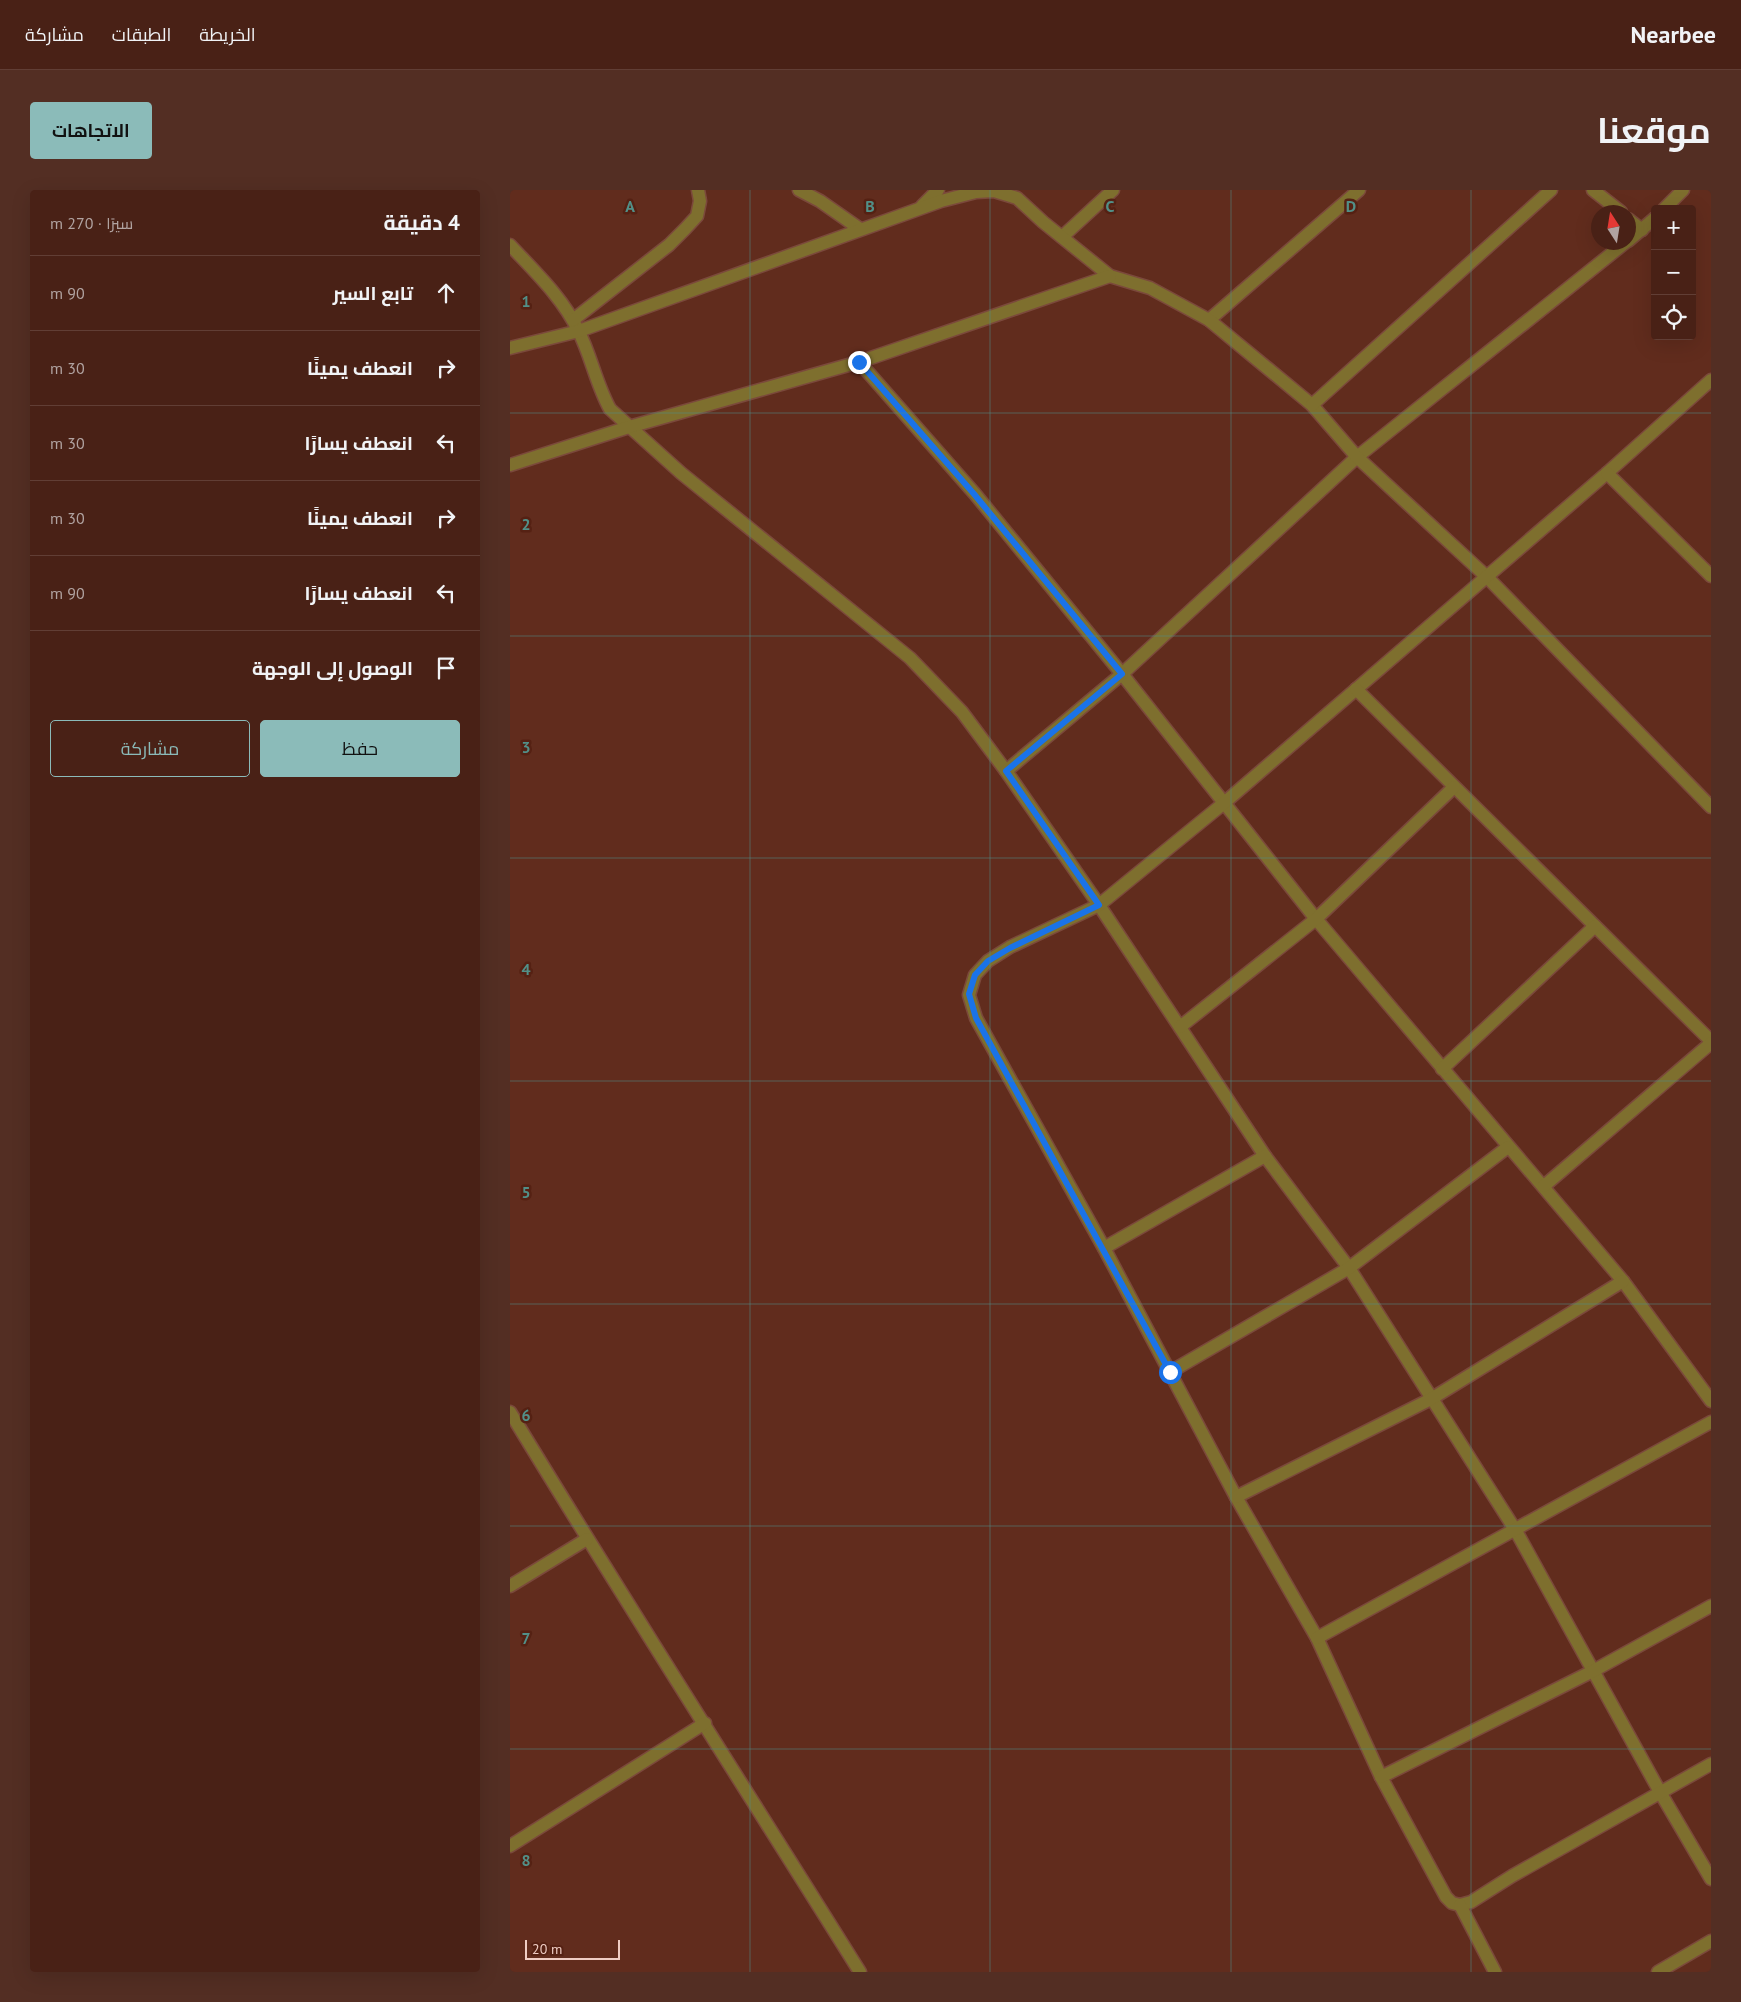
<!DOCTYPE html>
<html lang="ar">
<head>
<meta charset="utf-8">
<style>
	:root { --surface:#492116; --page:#532e23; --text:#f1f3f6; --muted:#b1a3a1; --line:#613e35; --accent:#8bbbb9 }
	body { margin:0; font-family:"PT Sans",Cairo,sans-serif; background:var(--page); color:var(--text); direction:rtl }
	.controls { position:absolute; right:15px; top:15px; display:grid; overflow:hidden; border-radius:5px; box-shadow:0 5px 20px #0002 }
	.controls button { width:45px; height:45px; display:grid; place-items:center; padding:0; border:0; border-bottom:1px solid var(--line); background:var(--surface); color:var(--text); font:25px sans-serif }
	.compass { position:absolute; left:1081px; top:15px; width:45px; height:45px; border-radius:50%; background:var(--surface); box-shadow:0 5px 20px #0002; rotate:348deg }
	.scale { position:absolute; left:15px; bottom:12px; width:95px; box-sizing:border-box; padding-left:5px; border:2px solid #efcdc4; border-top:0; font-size:14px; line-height:18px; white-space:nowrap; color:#efcdc4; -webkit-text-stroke:4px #552113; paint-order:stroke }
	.stop { position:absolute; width:15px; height:15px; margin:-11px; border:4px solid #1a73e8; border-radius:50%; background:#fff }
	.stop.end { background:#1a73e8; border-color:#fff; box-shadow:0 1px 5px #0008 }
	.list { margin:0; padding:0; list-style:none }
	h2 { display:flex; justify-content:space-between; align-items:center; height:65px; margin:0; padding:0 20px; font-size:21px }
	h2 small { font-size:16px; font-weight:400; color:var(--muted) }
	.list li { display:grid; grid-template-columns:32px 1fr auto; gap:15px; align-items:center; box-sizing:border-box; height:75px; padding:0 20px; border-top:1px solid var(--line) }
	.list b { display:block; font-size:19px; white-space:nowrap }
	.list em { font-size:16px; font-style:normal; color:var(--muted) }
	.actions { display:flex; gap:10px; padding:15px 20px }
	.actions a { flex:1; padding:11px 0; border:1px solid var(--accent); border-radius:5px; text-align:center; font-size:18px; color:var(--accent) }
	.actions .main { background:var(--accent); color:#111 }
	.icon { flex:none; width:28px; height:28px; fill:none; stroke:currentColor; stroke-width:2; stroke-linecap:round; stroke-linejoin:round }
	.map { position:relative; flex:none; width:1201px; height:1782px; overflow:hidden; direction:ltr; border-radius:5px }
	header { display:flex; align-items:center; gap:30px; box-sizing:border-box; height:70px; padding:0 25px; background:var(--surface); border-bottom:1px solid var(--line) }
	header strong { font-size:24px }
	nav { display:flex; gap:28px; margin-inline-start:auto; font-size:18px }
	.intro { display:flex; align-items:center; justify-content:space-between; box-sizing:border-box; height:120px; padding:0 30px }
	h1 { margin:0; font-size:35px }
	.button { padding:12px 22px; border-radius:5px; background:var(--accent); color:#111; font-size:18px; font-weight:700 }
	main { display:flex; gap:30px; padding:0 30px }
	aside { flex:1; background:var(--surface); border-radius:5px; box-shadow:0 5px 20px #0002 }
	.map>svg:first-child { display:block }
</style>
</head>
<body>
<header>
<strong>Nearbee</strong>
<nav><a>الخريطة</a><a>الطبقات</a><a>مشاركة</a></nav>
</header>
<div class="intro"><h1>موقعنا</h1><a class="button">الاتجاهات</a></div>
<main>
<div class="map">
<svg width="1201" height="1782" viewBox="0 0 1201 1782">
	<rect width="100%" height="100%" fill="#612c1d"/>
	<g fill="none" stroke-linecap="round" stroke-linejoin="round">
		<g stroke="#7b493b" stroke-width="15">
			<g id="minor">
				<polyline points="289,0 310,11 350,39"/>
				<polyline points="1083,0 1111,22"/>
				<polyline points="412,16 428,0"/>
				<polyline points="1154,19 1173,0"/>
				<polyline points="1118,29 1132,40"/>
				<polyline points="552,47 603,0"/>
				<polyline points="1118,51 1145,28"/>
				<polyline points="1116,52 847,267 612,484 806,729 1113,1091 1201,1211"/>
				<path d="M0,55c25,27 52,52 68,85 13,25 18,54 32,79l71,64 229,185 52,54 44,59 93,134 166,251 84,112 167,263 144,261 51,87"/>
				<polyline points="63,130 159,55 175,39 187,26 190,11 188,0"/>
				<polyline points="699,130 849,0"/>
				<polyline points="0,158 69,141 431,11 466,2 484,1 507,8 533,32 600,86 640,98 699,130 802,215 847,267 977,387 1201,617"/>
				<polyline points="349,172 600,86"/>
				<polyline points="1201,190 1097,283 714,613 589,715 500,757 478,771 465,785 459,805 466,828 594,1058 726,1307 807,1448 871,1587 936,1707 942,1713 950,1715 961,1712 1002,1686 1201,1574"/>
				<polyline points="802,215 1041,0"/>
				<polyline points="0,275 119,237 349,172 465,304 612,484 496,581"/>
				<polyline points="1097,283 1201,386"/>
				<polyline points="846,499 1201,851"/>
				<polyline points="670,837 806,729 944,597"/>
				<polyline points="932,879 1085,736"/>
				<polyline points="1034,996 1201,853"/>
				<polyline points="594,1058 755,966"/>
				<polyline points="660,1182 839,1078 998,957"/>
				<path d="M0,1222c114,188 233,373 350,560"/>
				<polyline points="726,1307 921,1209 1113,1091"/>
				<polyline points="0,1396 77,1349"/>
				<polyline points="807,1448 1201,1232"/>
				<polyline points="871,1587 1083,1481 1201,1416"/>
				<polyline points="0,1656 195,1533"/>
				<polyline points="950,1715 985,1782"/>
				<polyline points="1148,1782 1201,1751"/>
			</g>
		</g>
		<use href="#minor" stroke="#7e6f2e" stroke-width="12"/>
	</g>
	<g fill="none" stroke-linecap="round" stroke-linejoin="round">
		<polyline stroke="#1a73e8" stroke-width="6" points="349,172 464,304 612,484 496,581 589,715 500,758 478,771 465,785 459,804 466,828 660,1182"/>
	</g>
	<path fill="none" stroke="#529088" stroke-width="1" stroke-opacity="0.55" d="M240,0v1782M480,0v1782M721,0v1782M961,0v1782M0,223h1201M0,446h1201M0,668h1201M0,891h1201M0,1114h1201M0,1336h1201M0,1559h1201"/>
	<g font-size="16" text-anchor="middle" font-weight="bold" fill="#529088" stroke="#552113" stroke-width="5" stroke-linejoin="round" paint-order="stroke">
		<text x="120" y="22">A</text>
		<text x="360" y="22">B</text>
		<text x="600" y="22">C</text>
		<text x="841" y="22">D</text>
		<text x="16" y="117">1</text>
		<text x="16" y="340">2</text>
		<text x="16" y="563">3</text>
		<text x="16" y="785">4</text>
		<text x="16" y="1008">5</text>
		<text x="16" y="1231">6</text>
		<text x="16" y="1454">7</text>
		<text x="16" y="1676">8</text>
	</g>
</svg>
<div class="controls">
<button>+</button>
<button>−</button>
<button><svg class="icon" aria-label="locate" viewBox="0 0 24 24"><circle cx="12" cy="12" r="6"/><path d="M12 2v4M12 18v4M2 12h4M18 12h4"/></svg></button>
</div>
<svg class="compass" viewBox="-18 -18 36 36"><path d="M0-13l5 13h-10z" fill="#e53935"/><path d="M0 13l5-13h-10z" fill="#b1a3a1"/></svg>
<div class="scale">20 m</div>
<div class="stop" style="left:660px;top:1182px"></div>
<div class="stop end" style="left:349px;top:172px"></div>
</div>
<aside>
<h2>4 دقيقة<small>سيرًا · 270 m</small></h2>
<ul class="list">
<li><svg class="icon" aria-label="ahead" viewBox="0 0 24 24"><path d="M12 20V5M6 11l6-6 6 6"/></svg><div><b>تابع السير</b></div><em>90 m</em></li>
<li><svg class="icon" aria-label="right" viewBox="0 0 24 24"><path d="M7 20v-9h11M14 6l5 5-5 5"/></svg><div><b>انعطف يمينًا</b></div><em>30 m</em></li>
<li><svg class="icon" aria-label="left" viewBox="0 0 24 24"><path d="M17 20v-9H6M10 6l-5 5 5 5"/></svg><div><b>انعطف يسارًا</b></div><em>30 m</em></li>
<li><svg class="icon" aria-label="right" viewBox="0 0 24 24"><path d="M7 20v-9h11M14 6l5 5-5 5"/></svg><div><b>انعطف يمينًا</b></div><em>30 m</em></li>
<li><svg class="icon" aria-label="left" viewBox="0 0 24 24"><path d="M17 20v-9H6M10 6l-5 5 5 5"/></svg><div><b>انعطف يسارًا</b></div><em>90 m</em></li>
<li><svg class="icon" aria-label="arrive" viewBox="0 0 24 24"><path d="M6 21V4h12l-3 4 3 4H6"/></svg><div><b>الوصول إلى الوجهة</b></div></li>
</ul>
<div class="actions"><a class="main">حفظ</a><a>مشاركة</a></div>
</aside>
</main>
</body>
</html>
